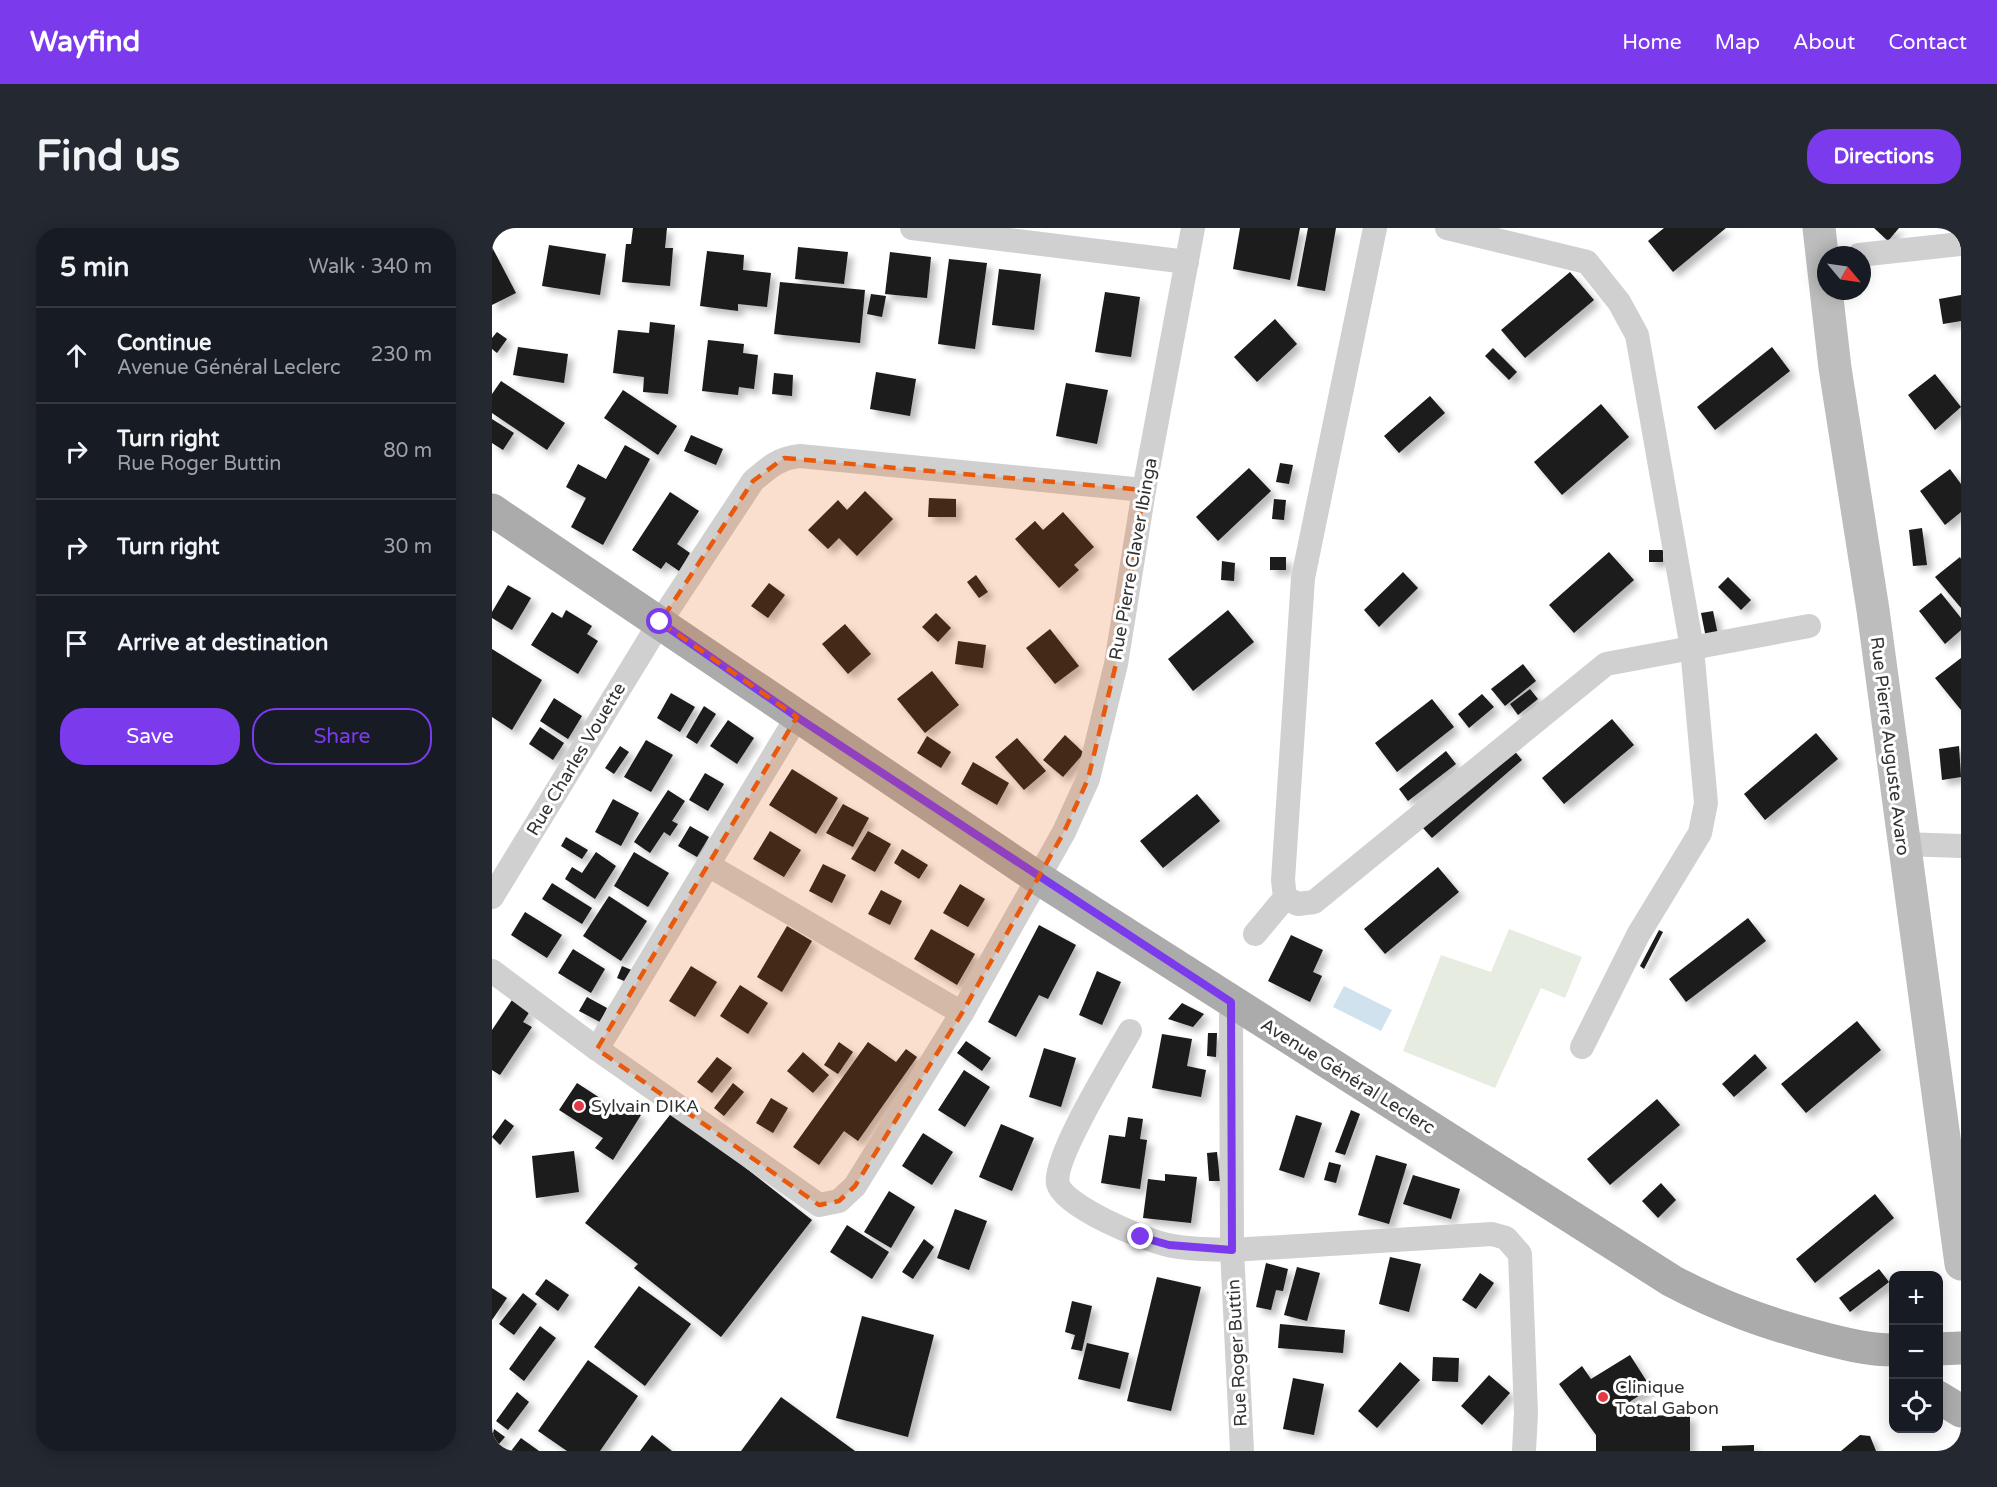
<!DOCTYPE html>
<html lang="en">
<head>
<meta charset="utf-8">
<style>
	:root { --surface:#171b24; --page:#242831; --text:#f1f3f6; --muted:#9ea1a6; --line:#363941; --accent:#7c3aed }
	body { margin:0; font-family:"Varela Round",sans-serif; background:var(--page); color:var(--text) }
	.controls { position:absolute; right:18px; bottom:18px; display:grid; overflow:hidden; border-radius:12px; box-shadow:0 3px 15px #0003 }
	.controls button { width:54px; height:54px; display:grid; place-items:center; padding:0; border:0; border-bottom:2px solid var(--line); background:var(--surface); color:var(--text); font:30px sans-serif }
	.compass { position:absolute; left:1325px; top:18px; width:54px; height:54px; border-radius:50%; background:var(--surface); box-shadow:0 3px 15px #0003; rotate:119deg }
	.stop { position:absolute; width:18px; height:18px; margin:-14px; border:4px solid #7c3aed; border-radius:50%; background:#fff }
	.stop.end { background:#7c3aed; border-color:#fff; box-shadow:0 2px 6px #0008 }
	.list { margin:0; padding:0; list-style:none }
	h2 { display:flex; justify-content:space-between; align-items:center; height:78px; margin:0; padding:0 24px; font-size:26px }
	h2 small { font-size:20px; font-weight:400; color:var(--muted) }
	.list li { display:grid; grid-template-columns:39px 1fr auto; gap:18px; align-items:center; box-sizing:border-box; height:96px; padding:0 24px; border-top:2px solid var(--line) }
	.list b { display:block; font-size:22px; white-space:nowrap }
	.list p { margin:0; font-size:20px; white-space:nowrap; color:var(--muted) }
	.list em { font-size:20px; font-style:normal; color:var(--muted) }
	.actions { display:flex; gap:12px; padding:18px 24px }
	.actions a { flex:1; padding:14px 0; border:2px solid var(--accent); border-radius:24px; text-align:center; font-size:21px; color:var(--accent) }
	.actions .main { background:var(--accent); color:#fff }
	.icon { flex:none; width:33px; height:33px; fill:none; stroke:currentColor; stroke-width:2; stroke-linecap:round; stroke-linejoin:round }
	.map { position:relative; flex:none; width:1469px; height:1223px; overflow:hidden; border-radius:24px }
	header { display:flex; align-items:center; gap:36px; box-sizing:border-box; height:84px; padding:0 30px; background:var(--accent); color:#fff }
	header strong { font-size:28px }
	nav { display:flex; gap:33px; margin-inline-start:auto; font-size:21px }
	.intro { display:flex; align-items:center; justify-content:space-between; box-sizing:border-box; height:144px; padding:0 36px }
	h1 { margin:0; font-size:42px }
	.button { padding:15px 27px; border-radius:24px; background:var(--accent); color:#fff; font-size:21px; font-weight:700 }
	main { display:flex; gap:36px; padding:0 36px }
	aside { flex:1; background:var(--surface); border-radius:24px; box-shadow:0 3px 15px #0003 }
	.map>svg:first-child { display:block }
</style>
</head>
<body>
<header>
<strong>Wayfind</strong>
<nav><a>Home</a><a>Map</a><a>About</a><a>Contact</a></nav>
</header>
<div class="intro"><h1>Find us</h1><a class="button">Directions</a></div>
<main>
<aside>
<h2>5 min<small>Walk · 340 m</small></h2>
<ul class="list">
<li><svg class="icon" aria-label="ahead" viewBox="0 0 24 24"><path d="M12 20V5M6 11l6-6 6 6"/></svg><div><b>Continue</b><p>Avenue Général Leclerc</p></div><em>230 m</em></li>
<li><svg class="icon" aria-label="right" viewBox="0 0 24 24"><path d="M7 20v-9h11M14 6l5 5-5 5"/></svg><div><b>Turn right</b><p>Rue Roger Buttin</p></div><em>80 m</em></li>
<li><svg class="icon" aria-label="right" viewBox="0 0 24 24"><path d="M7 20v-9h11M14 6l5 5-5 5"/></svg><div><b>Turn right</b></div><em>30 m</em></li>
<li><svg class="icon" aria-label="arrive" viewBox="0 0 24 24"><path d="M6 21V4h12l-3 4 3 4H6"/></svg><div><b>Arrive at destination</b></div></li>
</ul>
<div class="actions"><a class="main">Save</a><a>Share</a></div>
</aside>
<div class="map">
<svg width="1469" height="1223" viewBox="0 0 1469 1223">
	<defs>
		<filter id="shadow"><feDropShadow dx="5.5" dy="5.5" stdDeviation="3" flood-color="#0004"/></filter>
	</defs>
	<rect width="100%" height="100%" fill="#fff"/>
	<polygon fill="#e6ecdf" points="1017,701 1090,729 1073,770 1049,760 1003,860 911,823 949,727 999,744"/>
	<polygon fill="#cfe2ee" points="852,758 900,782 889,803 841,779"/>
	<g fill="#1a1a1a" filter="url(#shadow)">
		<polygon points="141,0 175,0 173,20 181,20 178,58 130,54 134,16 139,16"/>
		<polygon points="748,0 808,0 798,52 741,41"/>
		<polygon points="816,0 844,0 833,63 805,58"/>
		<polygon points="1172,0 1234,0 1181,44 1156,13"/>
		<polygon points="1382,0 1407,0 1396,13"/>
		<polygon points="57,17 114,26 108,67 50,58"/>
		<polygon points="0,19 24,65 0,77"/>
		<polygon points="306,19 356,24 352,56 303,51"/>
		<polygon points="215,23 252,27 251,42 279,45 275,79 246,76 246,83 208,78"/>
		<polygon points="398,24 439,29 435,70 393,66"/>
		<polygon points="457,31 495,35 483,121 446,116"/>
		<polygon points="507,41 549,46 542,102 500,97"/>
		<polygon points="1078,44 1102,72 1033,130 1009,102"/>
		<polygon points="288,54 373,62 368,115 282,106"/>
		<polygon points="613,64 648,69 639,129 603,124"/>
		<polygon points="379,66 394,68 390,89 375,86"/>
		<polygon points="1469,67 1469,93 1451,96 1447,71"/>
		<polygon points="783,91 805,116 765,154 742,129"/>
		<polygon points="158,94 183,97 176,166 151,164 152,149 121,145 126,102 157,105"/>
		<polygon points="5,104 15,111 5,125 0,121 0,110"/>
		<polygon points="216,112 252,116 251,125 266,127 262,161 247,159 246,167 210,163"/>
		<polygon points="26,119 76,126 72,155 21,147"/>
		<polygon points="1280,119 1298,143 1223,202 1205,179"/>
		<polygon points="1001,120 1025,144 1017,152 993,128"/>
		<polygon points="384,144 424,151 418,188 378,181"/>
		<polygon points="282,145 301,147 300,168 280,166"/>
		<polygon points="1443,146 1469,179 1443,202 1416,167"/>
		<polygon points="9,153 73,195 55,222 0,185 0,166"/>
		<polygon points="574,155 616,162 605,216 564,208"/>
		<polygon points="131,162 185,198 166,227 112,190"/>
		<polygon points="938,168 953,185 907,225 892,208"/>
		<polygon points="1109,176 1137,209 1070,267 1042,234"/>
		<polygon points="0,191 22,205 11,222 0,215"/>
		<polygon points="199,207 231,221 224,237 192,223"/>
		<polygon points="133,217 158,231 111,317 79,299 94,270 74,259 86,236 114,251"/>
		<polygon points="788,235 801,237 797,256 784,254"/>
		<polygon points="757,240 779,263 726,313 704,289"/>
		<polygon points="1458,241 1469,256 1469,284 1453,297 1428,263"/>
		<polygon points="373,263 401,291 365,328 347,310 336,321 316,302 346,272 355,282"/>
		<polygon points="178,264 207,283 185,316 198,325 187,343 174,334 169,341 140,322"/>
		<polygon points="437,270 464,271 464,289 436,289"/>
		<polygon points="782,271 794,272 792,292 780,291"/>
		<polygon points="571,284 602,319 582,337 587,342 567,360 523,311 543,293 551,302"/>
		<polygon points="1430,300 1435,337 1421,338 1417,302"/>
		<rect x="1157" y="322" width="14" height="12"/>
		<polygon points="1117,324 1142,352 1082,405 1057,377"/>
		<rect x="778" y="329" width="16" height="13"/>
		<polygon points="1468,329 1469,331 1469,380 1443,349"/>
		<polygon points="730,333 743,335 742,353 729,352"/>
		<polygon points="911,344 926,360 887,399 872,382"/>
		<polygon points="484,347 496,364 487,370 475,354"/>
		<polygon points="1236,349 1259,372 1249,382 1226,359"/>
		<polygon points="277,355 293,367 276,390 259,378"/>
		<polygon points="16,357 39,370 20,402 0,390 0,384"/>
		<polygon points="1449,365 1469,390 1469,402 1453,416 1427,383"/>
		<polygon points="74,382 100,398 95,406 106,413 86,446 39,417 60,384 70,390"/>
		<polygon points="736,382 762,414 701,463 676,431"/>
		<polygon points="1221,383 1226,407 1214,410 1209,385"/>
		<polygon points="444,385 459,400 446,414 430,399"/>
		<polygon points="353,396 379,426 356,446 330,416"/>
		<polygon points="558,401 587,438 563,456 534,420"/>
		<polygon points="466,413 494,417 491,440 463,436"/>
		<polygon points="0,421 50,452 20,502 0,489"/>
		<polygon points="1469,430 1469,482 1443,450"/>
		<polygon points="1031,436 1044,453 1013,478 999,461"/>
		<polygon points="440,443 467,477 433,505 405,471"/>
		<polygon points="1038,461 1046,471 1026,487 1018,476"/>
		<polygon points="179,465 203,479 188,504 165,490"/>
		<polygon points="990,466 1002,479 977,500 966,486"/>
		<polygon points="62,470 90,488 76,511 48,493"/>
		<polygon points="940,471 962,499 905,544 883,515"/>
		<polygon points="212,478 224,486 205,516 194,509"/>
		<polygon points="1120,491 1142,517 1072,576 1050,550"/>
		<polygon points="236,492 262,510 245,536 218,518"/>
		<polygon points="48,499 72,515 61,532 37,516"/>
		<polygon points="1324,505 1346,531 1273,592 1252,566"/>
		<polygon points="573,507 592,525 571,549 551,532"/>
		<polygon points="435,508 459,524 449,540 425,525"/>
		<polygon points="525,510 554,543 532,562 503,529"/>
		<polygon points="154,512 181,527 159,564 132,549"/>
		<polygon points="128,518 137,524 122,546 113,540"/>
		<polygon points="1467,518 1469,549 1450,552 1447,521"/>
		<polygon points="1020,520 1030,532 940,610 930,599"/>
		<polygon points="954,523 964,536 916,573 907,561"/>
		<polygon points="481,534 517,555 505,577 469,556"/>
		<polygon points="300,541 346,570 324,606 277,577"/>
		<polygon points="213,545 232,556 216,583 197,572"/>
		<polygon points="176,562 193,573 180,593 186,596 178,608 172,604 158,625 142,614"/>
		<polygon points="705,566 728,593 671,640 648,613"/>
		<polygon points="121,571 147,585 129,618 103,604"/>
		<polygon points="351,576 377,590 361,619 334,605"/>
		<polygon points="198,598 217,609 205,629 186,618"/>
		<polygon points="278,603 309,622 292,649 261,631"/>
		<polygon points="376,603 399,616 383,644 359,631"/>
		<polygon points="74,609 96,622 90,631 69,618"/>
		<polygon points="410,621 436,637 427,651 402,635"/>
		<polygon points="104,624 124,638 103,671 73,651 80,639 90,645"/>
		<polygon points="142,624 177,645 156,679 122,658"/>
		<polygon points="331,636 354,647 340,675 317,663"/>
		<polygon points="946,639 967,664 893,726 872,701"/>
		<polygon points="60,655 100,680 90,696 50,671"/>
		<polygon points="468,656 493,671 476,699 451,685"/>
		<polygon points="389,662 410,673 398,697 376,686"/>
		<polygon points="117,668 155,693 129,733 91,708"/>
		<polygon points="33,684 70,707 55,730 19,707"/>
		<polygon points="1256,690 1274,713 1194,774 1177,751"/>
		<polygon points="547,697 584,717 556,771 547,767 524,809 496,794"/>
		<polygon points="295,698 320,713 290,764 265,749"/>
		<polygon points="439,701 483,726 465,757 422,731"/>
		<polygon points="1167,702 1171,704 1152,741 1148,738"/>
		<polygon points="799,707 831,722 821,744 830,748 818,774 776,753"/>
		<polygon points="81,721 113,741 99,765 66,745"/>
		<polygon points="130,738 142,743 137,755 125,750"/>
		<polygon points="199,738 225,754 203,789 177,773"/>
		<polygon points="605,743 629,754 610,797 587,787"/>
		<polygon points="248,757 276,775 256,806 228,788"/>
		<polygon points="95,769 115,780 108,794 87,783"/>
		<polygon points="20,772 38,783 31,794 40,799 8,847 0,842 0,802"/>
		<polygon points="690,775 712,786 701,799 676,791"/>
		<polygon points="1365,793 1389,822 1314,885 1289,856"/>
		<polygon points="716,805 725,805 724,829 715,828"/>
		<polygon points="670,806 700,811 695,838 714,842 709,869 660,860"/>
		<polygon points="474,813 499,830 490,843 465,825"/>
		<polygon points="347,814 361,824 346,846 332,837"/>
		<polygon points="376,814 404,834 414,821 425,829 366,913 352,903 327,937 301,919"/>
		<polygon points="552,820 584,830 569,879 537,869"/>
		<polygon points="311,824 337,847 321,865 295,843"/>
		<polygon points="1263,826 1275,840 1242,869 1230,856"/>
		<polygon points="225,829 240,840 220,865 205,854"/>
		<polygon points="472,842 498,859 473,899 446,882"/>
		<polygon points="85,855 128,883 132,876 149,887 121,932 103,920 111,910 67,882"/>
		<polygon points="241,855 252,864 232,888 222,880"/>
		<polygon points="279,870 296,880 281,905 264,895"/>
		<polygon points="1165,871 1188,897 1118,957 1095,931"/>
		<polygon points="859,882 868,886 853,927 843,924"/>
		<polygon points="181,883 320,992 229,1109 142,1040 146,1036 93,995"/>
		<polygon points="804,887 830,895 812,950 787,942"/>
		<polygon points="636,889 651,891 648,911 655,912 648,961 609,955 617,907 633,909"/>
		<polygon points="13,891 22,898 8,917 0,909"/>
		<polygon points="509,896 542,910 520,963 487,949"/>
		<polygon points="431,905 461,924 440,957 410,938"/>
		<polygon points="82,923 87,964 44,970 40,928"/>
		<polygon points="725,924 728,953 717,953 715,925"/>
		<polygon points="884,927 915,936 897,996 866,987"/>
		<polygon points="837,934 849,937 844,955 832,952"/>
		<polygon points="673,946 705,949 699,995 651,990 656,951 673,953"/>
		<polygon points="921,947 968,961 959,991 911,976"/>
		<polygon points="1169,955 1184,972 1166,990 1150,973"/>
		<polygon points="397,963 423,979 399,1020 372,1004"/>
		<polygon points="1383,966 1402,990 1323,1055 1304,1031"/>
		<polygon points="463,981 495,993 477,1042 445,1030"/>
		<polygon points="355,997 397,1024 380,1051 338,1024"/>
		<polygon points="432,1011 442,1019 421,1051 410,1044"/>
		<polygon points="898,1029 929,1036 917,1084 887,1076"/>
		<polygon points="774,1035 796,1041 791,1063 784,1062 779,1082 764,1079"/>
		<polygon points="805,1039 828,1045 815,1093 792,1087"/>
		<polygon points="1387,1041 1397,1054 1358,1084 1347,1070"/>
		<polygon points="988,1045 1002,1055 984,1081 970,1072"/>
		<polygon points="665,1049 709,1059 679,1183 635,1173"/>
		<polygon points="54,1051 77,1067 66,1083 43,1066"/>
		<polygon points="147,1058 199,1096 153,1158 102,1119"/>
		<polygon points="0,1060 15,1070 0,1092"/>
		<polygon points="31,1065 45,1076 22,1107 7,1096"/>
		<polygon points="580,1073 600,1078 590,1123 579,1121 583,1107 573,1104"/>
		<polygon points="370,1088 442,1107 416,1209 344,1190"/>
		<polygon points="788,1096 853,1102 851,1125 786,1120"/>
		<polygon points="48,1098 64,1110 32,1153 17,1141"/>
		<polygon points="595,1115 637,1125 628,1161 586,1151"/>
		<polygon points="1138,1127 1159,1160 1131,1178 1138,1188 1198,1187 1198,1223 1104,1223 1104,1207 1067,1156 1090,1138 1099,1151"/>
		<polygon points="941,1129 967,1130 966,1154 940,1153"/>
		<polygon points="96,1132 146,1168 108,1223 75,1223 46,1203"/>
		<polygon points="908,1134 928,1152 885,1200 866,1183"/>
		<polygon points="997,1147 1018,1165 990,1197 969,1178"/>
		<polygon points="801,1150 832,1156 822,1207 791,1201"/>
		<polygon points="25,1164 37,1174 16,1202 4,1193"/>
		<polygon points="289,1169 363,1223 249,1223"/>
		<polygon points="2,1201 13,1209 7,1216 0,1210"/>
		<polygon points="160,1207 180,1223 148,1223"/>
		<polygon points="1368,1207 1378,1208 1384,1223 1349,1223"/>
		<polygon points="29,1210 47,1223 19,1223"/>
		<polygon points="1262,1217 1262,1223 1230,1223 1230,1218"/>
	</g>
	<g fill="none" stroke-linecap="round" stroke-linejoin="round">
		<g stroke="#d0d0d0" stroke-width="24">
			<polyline points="420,0 695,34"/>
			<polyline points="955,0 1095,34 1127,74 1145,107 1200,420 1214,575 1208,605 1146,707 1090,819"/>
			<polyline points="1367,27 1469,16"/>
			<polyline points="1411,616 1469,618"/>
			<polyline points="216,637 470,785"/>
			<path d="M0,669l168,-275 93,-141c16,-14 26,-23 47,-25l344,34"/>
			<polyline points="793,670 806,676 822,674 1114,436 1317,398"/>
			<polyline points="763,706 793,670 791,652 811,350 883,0"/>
			<polyline points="0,743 105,821 327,977 347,973 363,958 470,785 572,604 596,551 624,436 652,262 701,0"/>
			<polyline points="739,774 740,1022 750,1223"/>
			<path d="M638,803c-15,27 -78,128 -72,153 6,23 87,56 110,61 21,5 43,4 64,5l260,-16 14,4 14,16 6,159 -2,38"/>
			<polyline points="105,821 305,489"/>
		</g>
		<polyline stroke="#bdbdbd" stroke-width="33" points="1327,0 1343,140 1381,382 1469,1036"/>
		<g stroke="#ababab" stroke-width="33">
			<path d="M0,282l546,368 634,403c51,27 94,42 150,57 24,6 46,12 72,12"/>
			<polyline points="1446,1121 1469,1120"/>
			<polyline points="1446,1169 1469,1183"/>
		</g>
	</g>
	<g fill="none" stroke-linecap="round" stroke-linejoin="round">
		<polyline stroke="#7c3aed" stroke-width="8" points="168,394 305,489 739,774 740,1022 677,1017 649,1009"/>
	</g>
	<path fill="#e8590c" fill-opacity="0.2" stroke="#e8590c" stroke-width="4.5" stroke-dasharray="12 8" stroke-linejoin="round" d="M292,230l360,32 -28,174 -28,115 -24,53 -102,181 -107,173 -16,15 -20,4 -222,-156 200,-332 -137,-95 93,-141z"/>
	<g fill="#e63946" stroke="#fff" stroke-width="2">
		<circle cx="87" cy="878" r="6"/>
		<circle cx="1111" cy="1169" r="6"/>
	</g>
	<g text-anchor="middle" stroke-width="6" stroke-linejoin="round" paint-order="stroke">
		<g font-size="18" fill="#333" stroke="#fff">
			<text transform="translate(641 331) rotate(-80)" y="6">Rue Pierre Claver Ibinga</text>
			<text transform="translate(1398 518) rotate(83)" y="6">Rue Pierre Auguste Avaro</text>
			<text transform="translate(84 531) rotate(-59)" y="6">Rue Charles Vouette</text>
			<text transform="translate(856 848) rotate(32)" y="6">Avenue Général Leclerc</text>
			<text transform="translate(745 1125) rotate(-93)" y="6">Rue Roger Buttin</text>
		</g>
		<g font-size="18" fill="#333" stroke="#fff" text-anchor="start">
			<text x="99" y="884">Sylvain DIKA</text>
			<text x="1123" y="1165">Clinique<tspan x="1123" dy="21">Total Gabon</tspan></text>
		</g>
	</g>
</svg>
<div class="controls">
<button>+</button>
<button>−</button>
<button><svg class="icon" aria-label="locate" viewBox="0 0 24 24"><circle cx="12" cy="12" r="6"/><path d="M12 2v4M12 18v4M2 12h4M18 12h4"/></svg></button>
</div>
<svg class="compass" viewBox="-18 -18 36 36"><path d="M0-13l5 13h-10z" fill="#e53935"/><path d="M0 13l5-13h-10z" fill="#9ea1a6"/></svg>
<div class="stop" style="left:168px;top:394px"></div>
<div class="stop end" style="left:649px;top:1009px"></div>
</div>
</main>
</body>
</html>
